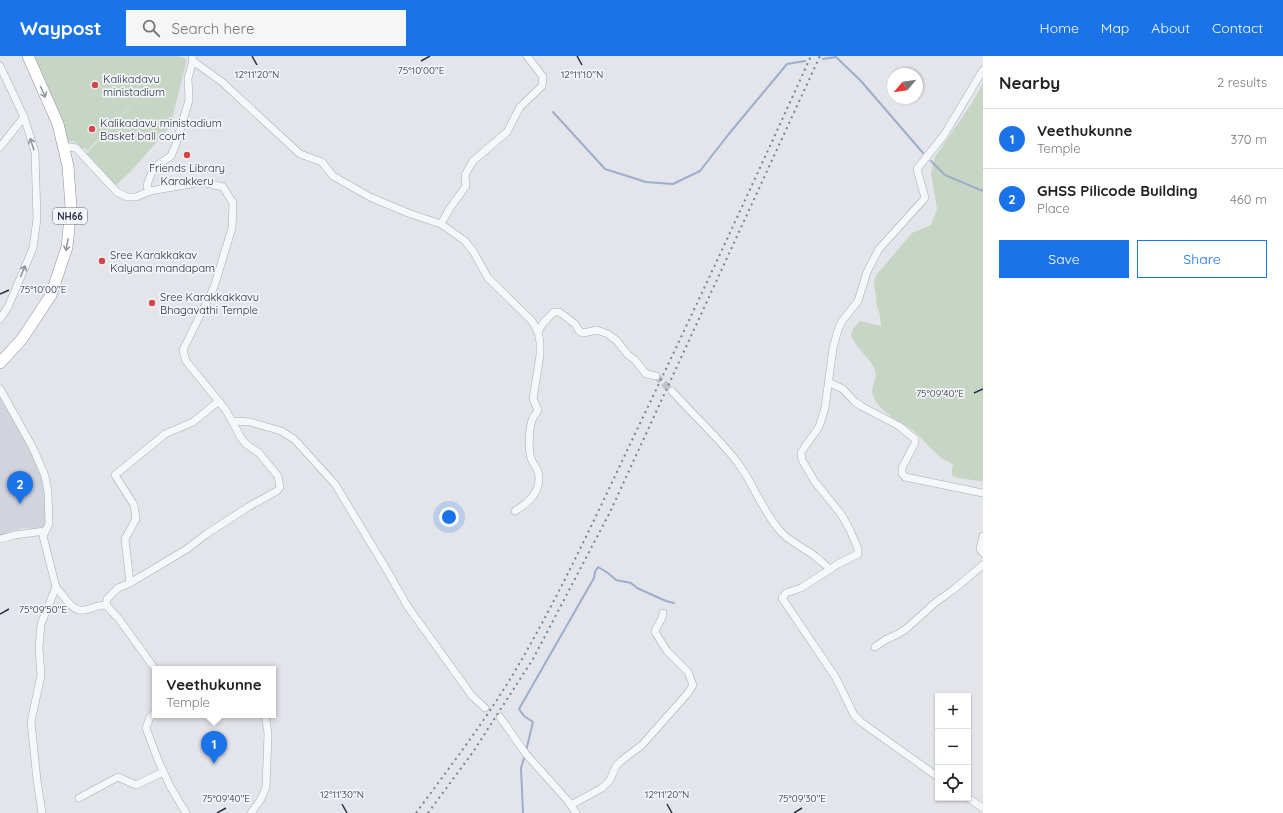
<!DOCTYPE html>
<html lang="en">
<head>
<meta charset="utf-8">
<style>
	:root { --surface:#fff; --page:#f6f6f6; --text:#222; --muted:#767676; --line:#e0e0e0; --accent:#1a73e8 }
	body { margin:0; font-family:Quicksand,sans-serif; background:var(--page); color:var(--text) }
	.controls { position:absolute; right:12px; bottom:12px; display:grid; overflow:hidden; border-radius:0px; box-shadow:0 1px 3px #0004 }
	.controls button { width:36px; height:36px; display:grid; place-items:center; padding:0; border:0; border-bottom:1px solid var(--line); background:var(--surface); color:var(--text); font:20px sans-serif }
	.compass { position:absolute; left:887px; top:12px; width:36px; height:36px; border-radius:50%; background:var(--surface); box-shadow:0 1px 3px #0004; rotate:241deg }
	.you { position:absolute; left:449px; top:461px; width:14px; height:14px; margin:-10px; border:3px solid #fff; border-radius:50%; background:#1a73e8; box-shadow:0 0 0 6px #1a73e833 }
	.badge { display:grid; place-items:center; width:26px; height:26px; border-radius:50%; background:var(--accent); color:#fff; font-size:13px; font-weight:700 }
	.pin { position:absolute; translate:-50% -33px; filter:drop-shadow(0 1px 2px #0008) }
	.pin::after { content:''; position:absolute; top:21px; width:14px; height:12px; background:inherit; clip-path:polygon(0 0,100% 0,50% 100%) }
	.popup { position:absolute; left:152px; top:610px; width:124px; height:52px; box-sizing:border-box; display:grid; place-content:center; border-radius:0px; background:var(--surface); filter:drop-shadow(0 1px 3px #0005); font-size:13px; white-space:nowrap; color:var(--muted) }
	.popup b { font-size:15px; color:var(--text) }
	.popup::after { content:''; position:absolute; left:50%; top:100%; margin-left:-8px; border:8px solid transparent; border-top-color:var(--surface) }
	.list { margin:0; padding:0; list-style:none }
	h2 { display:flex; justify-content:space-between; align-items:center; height:52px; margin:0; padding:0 16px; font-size:17px }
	h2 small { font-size:13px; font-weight:400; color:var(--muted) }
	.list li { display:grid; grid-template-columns:26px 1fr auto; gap:12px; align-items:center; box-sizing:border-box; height:60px; padding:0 16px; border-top:1px solid var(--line) }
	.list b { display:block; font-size:15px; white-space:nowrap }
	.list p { margin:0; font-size:13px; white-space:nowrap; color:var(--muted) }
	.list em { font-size:13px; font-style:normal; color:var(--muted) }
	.actions { display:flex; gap:8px; padding:12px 16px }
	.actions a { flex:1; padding:9px 0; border:1px solid var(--accent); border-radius:0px; text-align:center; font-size:14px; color:var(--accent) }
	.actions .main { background:var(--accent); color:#fff }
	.icon { flex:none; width:22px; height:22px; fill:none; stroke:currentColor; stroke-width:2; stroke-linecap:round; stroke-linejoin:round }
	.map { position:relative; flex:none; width:983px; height:757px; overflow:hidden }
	header { display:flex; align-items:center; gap:24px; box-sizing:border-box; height:56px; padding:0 20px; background:var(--accent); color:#fff }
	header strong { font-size:19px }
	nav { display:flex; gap:22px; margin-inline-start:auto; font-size:14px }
	.search { width:280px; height:36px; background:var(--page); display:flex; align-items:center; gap:10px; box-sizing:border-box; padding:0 14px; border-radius:0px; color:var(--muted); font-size:15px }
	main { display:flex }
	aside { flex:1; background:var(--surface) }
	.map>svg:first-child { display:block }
</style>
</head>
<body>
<header>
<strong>Waypost</strong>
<div class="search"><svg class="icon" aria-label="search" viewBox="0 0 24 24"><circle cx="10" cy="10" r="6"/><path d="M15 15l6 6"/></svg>Search here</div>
<nav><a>Home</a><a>Map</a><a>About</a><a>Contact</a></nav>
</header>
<main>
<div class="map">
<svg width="983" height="757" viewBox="0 0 983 757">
	<rect width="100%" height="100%" fill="#e3e5eb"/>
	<polygon fill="#d1d4dd" points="0,340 38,406 47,434 47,467 43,473 23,472 0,479"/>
	<g fill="#c6d5c4">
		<polygon points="34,0 178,0 187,3 170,71 130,116 115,130 86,98 148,31 87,95 85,92 82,93 74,85 68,86 57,54"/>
		<path d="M983,27v398h-3l-22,-3 -6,-2v-6l1,-5c-3,-3 -7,-4 -10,-6 -10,-7 -18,-18 -27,-26 -15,-13 -36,-18 -43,-38 -3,-9 5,-16 2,-25 -5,-13 -19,-21 -24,-35l2,-6 7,-8 21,5 -1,-11 -4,-12 1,-1 -3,-18 1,-6 3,-5 34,-40 19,-8 6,-16 -6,-36 4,-16 37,-54z"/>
	</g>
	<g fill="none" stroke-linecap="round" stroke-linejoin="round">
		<g stroke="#9daecc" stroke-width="2">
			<polyline points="823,3 836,1 861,25 923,97"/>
			<polyline points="553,56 605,113 646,126 673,128 700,115 728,79 787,8 805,5"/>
			<polyline points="931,105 945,119 983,135"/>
			<polyline points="526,695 533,666 524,660 519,653 594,522 595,516 598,511 608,517 616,524 631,527 637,532 666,545 674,547"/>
			<polyline points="523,757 521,712 525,699"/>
		</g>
		<polyline stroke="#bec1ca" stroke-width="7" stroke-dasharray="7 3.5" stroke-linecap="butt" points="656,320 672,335"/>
		<g stroke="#a8abb6" stroke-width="8">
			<g id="minor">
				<path d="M192,0l1,5 29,21 78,72 22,8 11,14 37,21 38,16 33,11 24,17 8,10 15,27 44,43 6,11 2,10v13l-7,44 5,11c-1,3 -4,5 -5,8 -4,8 -5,31 -2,40 1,5 6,9 7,14 5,17 -9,31 -23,39"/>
				<polyline points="0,10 24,61 35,96 37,163 33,192 8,251 0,263"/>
				<polyline points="63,90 76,92 117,136 127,141 136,141 150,135 202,126 223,131 233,147 232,172 214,231 183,294 186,305 225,353 232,365 250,366 281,375 294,383 335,428 385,511 408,551 472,640 485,652"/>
				<polyline points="0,91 24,61"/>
				<polyline points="150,135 147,131 148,126 152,116 159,108 171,100 176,88 189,44 188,22 193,5"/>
				<polyline points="441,168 450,152 466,130 465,119 473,105 507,76 520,51 542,30 543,21 527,0"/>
				<polyline points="538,276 543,267 554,256 559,256 566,261 575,268 579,275 583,277 597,274 608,278 617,285 628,299 635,304 646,318 656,320"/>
				<polyline points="830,327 843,333 855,346 861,350 899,370 915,383 915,387 902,412 902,417 905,421 983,437"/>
				<polyline points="0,333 33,392 45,420 48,436 49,468 43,480 56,531 41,568 39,592 41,619 31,666 37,724 42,757"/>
				<path d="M672,335c22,25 46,46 66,72 16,22 25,49 43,69 10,11 24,16 35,25 5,4 9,8 14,12"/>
				<polyline points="983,480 980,493 983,497"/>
				<polyline points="0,483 15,479 45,475"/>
				<polyline points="130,527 125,483 136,463 134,449 115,419 165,378 193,366 219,345"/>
				<path d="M56,531c7,8 17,26 28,23 8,-1 13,-5 22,-5l13,14 36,50"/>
				<polyline points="106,549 107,543 118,532 130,527 187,493 205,479 248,451 277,435 280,431 278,420 259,397 246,388 241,382 232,365"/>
				<polyline points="875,591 885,584 898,578 906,573 936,546 953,534 983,509"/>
				<polyline points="155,657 150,661 146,672 158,704 170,730 186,757"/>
				<polyline points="500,661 526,698 568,745 576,757"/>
				<polyline points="938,721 861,666 854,659 836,622 782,542 786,537 801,532 838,508 858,498 858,493 850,474 841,458 815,426 802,404 801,397 806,389 819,371 825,352 833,292 838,274 842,265 858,245 867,216 879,193 925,142 917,113 944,79 983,14"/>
				<polyline points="79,742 118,721 136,729 163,716"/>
				<polyline points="968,742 983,752"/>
				<path d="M571,749l31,-17 8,-8 6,-14 5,-5 21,-16 46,-52 5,-8 -5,-13 -21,-21 -12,-19c1,-6 8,-12 8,-19"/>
				<polyline points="251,757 261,743 266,731 268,677 265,659"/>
			</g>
		</g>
		<g stroke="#8a90a2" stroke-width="12">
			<polyline id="highway" points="0,307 22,283 51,239 67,191 71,151 68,110 58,68 28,0"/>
		</g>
		<use href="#minor" stroke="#f6f7f9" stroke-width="7"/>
		<use href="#highway" stroke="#fff" stroke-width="11"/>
		<g stroke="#7c8295" stroke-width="2" stroke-dasharray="2 4" stroke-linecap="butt">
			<path d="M416,757c33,-45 67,-89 96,-137 46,-77 83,-158 121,-238 61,-127 120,-254 178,-382"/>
			<polyline points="428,757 473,696 533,603 610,456 820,0"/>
		</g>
	</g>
	<defs><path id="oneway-shaft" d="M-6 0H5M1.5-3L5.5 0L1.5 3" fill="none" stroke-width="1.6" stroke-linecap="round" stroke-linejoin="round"/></defs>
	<g stroke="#9498a2">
		<use href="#oneway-shaft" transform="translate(43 36) rotate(66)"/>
		<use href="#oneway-shaft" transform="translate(67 189) rotate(100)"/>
	</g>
	<g stroke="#90949e">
		<use href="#oneway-shaft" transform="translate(32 88) rotate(-108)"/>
		<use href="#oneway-shaft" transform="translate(23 215) rotate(-67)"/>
	</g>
	<path fill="none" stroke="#2a3044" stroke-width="1.5" d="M252,0l5,9M577,0l5,9M421,5l9,-5M0,238l9,-4M974,337l9,-4M0,558l9,-5M342,748l5,9M667,748l5,9M217,757l9,-5M794,757l8,-5"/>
	<g fill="#d24649" stroke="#f3f4f8" stroke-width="1.5">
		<circle cx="95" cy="29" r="4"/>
		<circle cx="92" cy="73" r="4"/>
		<circle cx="187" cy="99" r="4"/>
		<circle cx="102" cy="205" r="4"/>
		<circle cx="152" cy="247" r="4"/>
	</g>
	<g text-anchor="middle" stroke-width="3.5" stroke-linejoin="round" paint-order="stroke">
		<rect fill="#f3f4f8" stroke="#666b7a" stroke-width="1" x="53" y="152" width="34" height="16" rx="3"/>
		<g font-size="10" font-weight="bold" fill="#2a3044">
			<text x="70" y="164">NH66</text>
		</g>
		<g font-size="11" fill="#2a3044" stroke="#f3f4f8" text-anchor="start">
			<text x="103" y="27">Kalikadavu<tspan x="103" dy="13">ministadium</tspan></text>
			<text x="100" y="71">Kalikadavu ministadium<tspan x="100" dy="13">Basket ball court</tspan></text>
			<text x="187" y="116" text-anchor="middle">Friends Library<tspan x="187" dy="13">Karakkeru</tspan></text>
			<text x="110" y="203">Sree Karakkakav<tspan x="110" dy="13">Kalyana mandapam</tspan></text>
			<text x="160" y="245">Sree Karakkakkavu<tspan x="160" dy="13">Bhagavathi Temple</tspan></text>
		</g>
	</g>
	<g font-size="10" text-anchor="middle" fill="#2a3044" stroke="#f3f4f8" stroke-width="3.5" stroke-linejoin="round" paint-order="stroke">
		<text x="421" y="18">75°10'00"E</text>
		<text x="257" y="22">12°11'20"N</text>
		<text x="582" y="22">12°11'10"N</text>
		<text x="43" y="237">75°10'00"E</text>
		<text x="940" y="341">75°09'40"E</text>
		<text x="43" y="557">75°09'50"E</text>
		<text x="342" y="742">12°11'30"N</text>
		<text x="667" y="742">12°11'20"N</text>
		<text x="226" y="746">75°09'40"E</text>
		<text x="802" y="746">75°09'30"E</text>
	</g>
</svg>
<div class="controls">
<button>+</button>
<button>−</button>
<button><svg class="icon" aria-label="locate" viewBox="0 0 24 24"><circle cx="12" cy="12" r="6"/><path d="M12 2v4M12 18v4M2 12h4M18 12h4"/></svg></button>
</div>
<svg class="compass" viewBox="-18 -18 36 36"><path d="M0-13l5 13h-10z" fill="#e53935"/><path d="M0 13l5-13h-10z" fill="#767676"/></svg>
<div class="you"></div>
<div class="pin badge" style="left:214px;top:708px">1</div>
<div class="popup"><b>Veethukunne</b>Temple</div>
<div class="pin badge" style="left:20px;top:448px">2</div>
</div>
<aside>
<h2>Nearby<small>2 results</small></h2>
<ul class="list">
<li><span class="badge">1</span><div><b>Veethukunne</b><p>Temple</p></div><em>370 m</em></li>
<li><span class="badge">2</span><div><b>GHSS Pilicode Building</b><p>Place</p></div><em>460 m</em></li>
</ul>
<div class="actions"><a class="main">Save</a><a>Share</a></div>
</aside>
</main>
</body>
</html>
